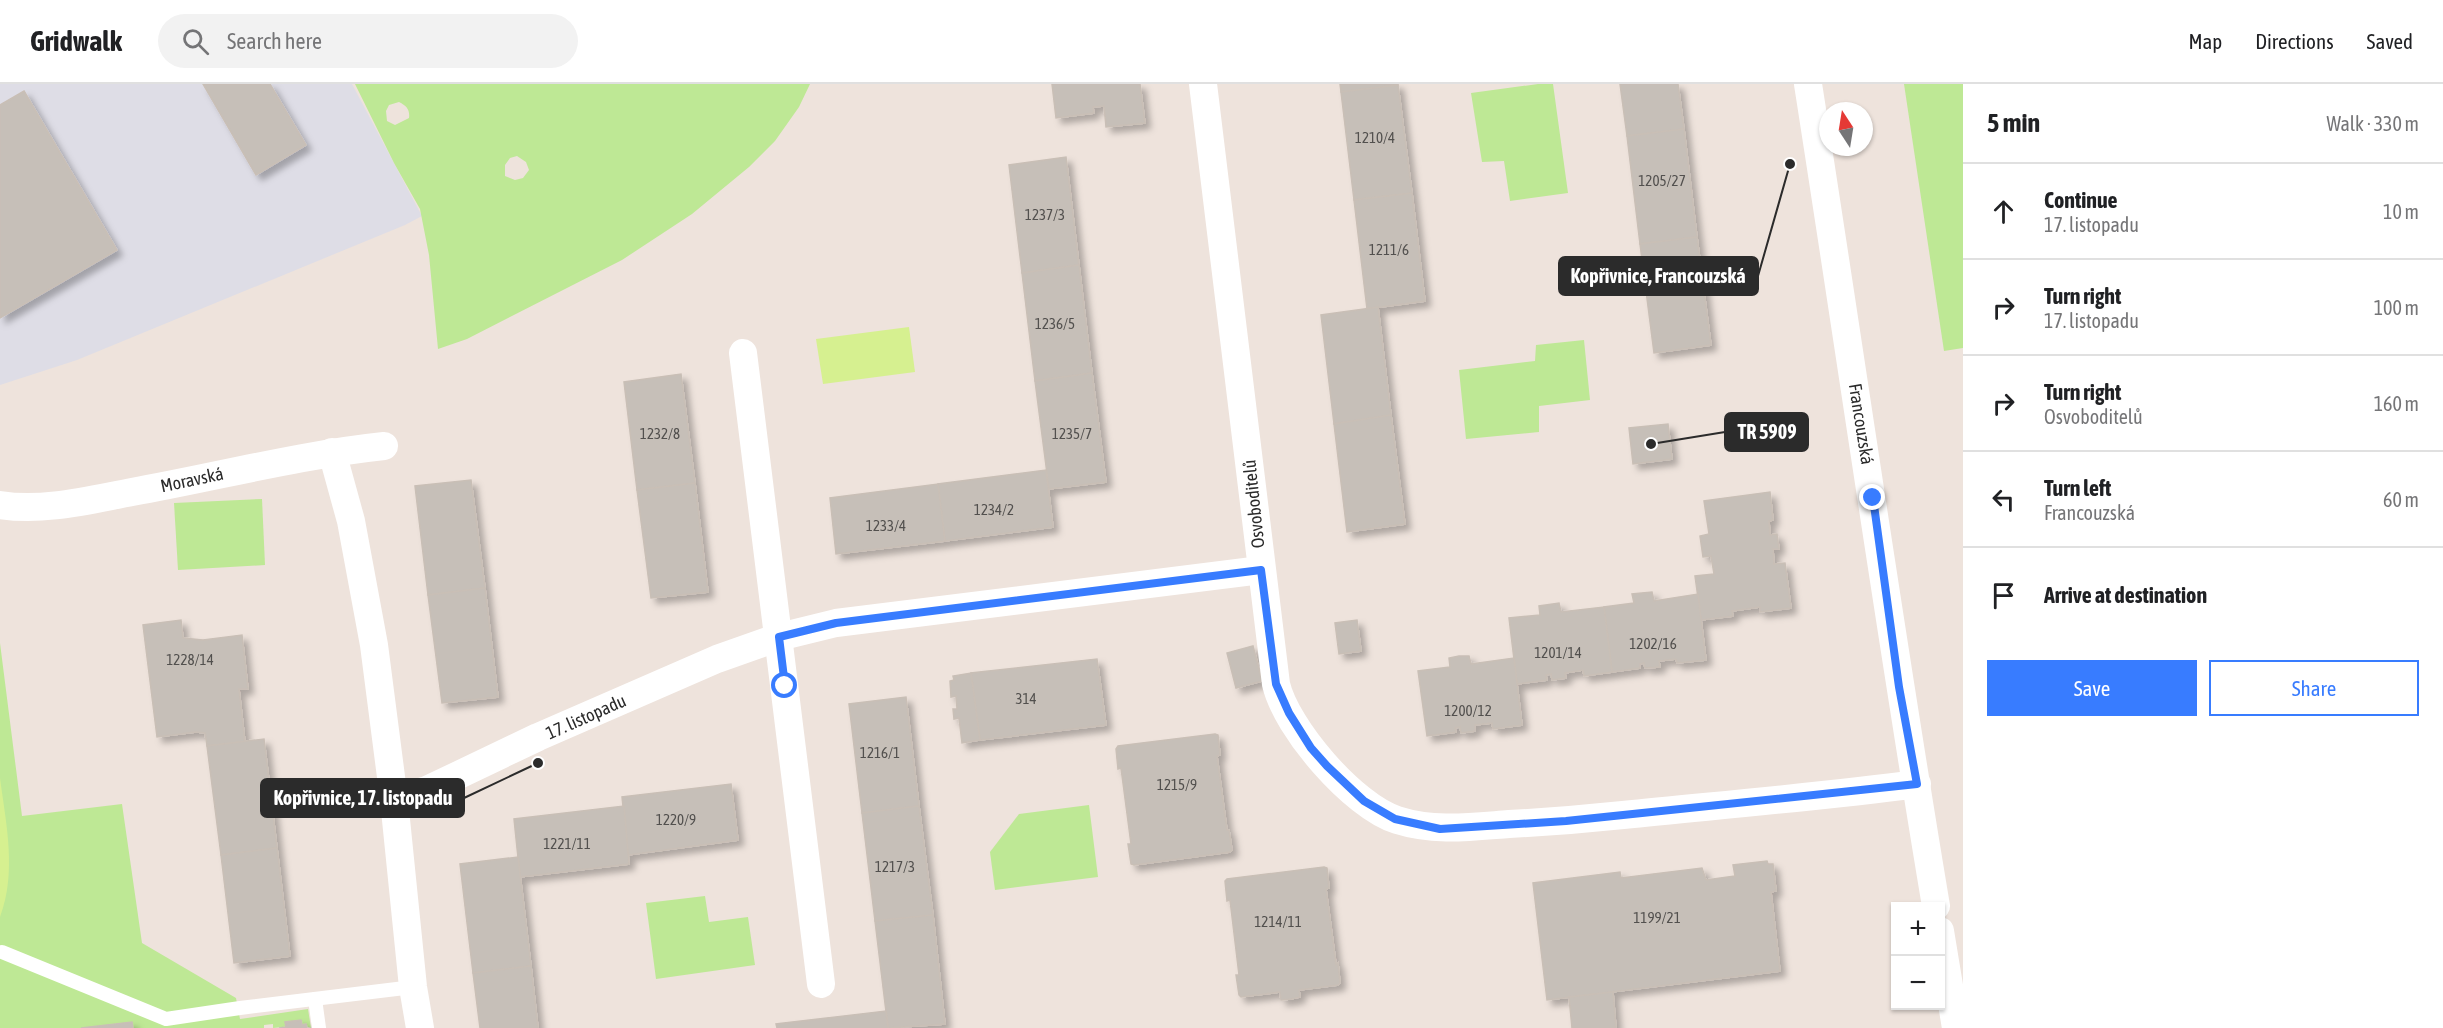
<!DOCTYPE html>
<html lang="en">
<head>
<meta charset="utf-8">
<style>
	:root { --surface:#fff; --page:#f2f2f2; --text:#202124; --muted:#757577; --line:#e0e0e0; --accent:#387cff }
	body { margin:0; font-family:"Asap Condensed",sans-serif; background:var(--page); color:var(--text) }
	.controls { position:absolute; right:18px; bottom:18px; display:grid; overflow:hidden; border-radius:0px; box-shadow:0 2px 4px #0004 }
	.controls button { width:54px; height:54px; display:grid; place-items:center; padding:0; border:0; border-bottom:2px solid var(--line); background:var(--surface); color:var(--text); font:30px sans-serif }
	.compass { position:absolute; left:1819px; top:18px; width:54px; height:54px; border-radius:50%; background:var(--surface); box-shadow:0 2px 4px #0004; rotate:348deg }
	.stop { position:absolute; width:18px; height:18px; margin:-14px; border:4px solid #387cff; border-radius:50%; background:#fff }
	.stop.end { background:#387cff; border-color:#fff; box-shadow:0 2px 6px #0008 }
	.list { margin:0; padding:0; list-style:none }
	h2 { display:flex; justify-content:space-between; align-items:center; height:78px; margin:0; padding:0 24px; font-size:26px }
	h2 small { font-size:20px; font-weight:400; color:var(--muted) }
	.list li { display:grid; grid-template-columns:39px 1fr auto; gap:18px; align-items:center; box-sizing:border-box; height:96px; padding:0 24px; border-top:2px solid var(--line) }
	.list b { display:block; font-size:22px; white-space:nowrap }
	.list p { margin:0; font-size:20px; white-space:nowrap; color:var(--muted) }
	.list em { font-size:20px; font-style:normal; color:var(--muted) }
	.actions { display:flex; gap:12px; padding:18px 24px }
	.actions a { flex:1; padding:14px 0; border:2px solid var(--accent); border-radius:0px; text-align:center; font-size:21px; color:var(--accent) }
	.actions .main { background:var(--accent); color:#fff }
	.icon { flex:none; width:33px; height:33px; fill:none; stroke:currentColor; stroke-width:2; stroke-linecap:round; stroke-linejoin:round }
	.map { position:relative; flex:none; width:1963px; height:944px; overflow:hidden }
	header { display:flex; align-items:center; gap:36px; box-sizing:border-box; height:84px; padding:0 30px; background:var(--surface); border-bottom:2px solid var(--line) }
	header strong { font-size:28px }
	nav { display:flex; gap:33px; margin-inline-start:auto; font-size:21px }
	.search { width:420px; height:54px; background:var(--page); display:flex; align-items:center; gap:15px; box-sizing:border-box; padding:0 21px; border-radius:33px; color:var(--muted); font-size:22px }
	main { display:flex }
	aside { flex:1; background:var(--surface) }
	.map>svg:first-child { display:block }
</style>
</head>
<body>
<header>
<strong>Gridwalk</strong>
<div class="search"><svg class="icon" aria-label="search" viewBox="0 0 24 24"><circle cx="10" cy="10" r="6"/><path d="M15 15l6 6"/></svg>Search here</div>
<nav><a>Map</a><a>Directions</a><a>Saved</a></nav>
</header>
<main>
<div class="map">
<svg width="1963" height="944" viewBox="0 0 1963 944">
	<defs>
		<filter id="shadow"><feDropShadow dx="5.5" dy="5.5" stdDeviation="3" flood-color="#0004"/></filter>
	</defs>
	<rect width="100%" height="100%" fill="#eee3dc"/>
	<polygon fill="#dedde6" points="0,0 352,0 422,132 405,141 77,276 0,301"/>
	<g fill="#bee895" fill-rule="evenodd">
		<path d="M355,0h455l-11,23 -24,34 -26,26 -57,47 -70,46 -155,79 -29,10 -9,-94 -9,-46 -26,-46zM399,18c8,4 11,8 10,16l-14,7 -8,-4 -1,-10 3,-6zM517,72l9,6 3,8 -6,8 -8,2 -10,-4v-11l5,-7z"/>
		<polygon points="1538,0 1553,0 1568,109 1510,117 1504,77 1482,78 1471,9"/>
		<polygon points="1904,0 1963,0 1963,264 1944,267"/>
		<polygon points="1584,256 1590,316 1539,322 1539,348 1466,355 1459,286 1535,277 1536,261"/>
		<polygon points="262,415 265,481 178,486 174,419"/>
		<polygon points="0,559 22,732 122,720 142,859 236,914 240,935 308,925 311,944 302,941 273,944 273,940 264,941 264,944 133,944 132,938 81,944 0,944"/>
		<polygon points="1089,721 1098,793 995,806 990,768 1019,730"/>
		<polygon points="705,812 709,838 748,833 755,881 656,895 646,819"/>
	</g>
	<g fill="#d6f090">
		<polygon points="909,243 915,288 823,300 816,255"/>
		<path d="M0,694c6,46 17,94 0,139z"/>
	</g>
	<g fill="#c6bfb8" stroke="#c9bfb6" stroke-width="1.5" filter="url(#shadow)">
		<polygon points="203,0 270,0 306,61 256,91"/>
		<polygon points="1052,0 1140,0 1145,39 1106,43 1104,22 1093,23 1094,29 1056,34"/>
		<polygon points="1340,0 1398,0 1398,1 1341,8"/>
		<polygon points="1620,0 1678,0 1684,45 1627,52"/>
		<polygon points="1398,1 1412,109 1354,116 1341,8"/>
		<polygon points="24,7 117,166 0,234 0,21"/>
		<polygon points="1684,45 1697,153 1640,160 1627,52"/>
		<polygon points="1066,73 1079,181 1022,189 1009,81"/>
		<polygon points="1412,109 1425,217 1367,225 1354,116"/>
		<polygon points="1697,153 1711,261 1654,269 1640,160"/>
		<polygon points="1079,181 1092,289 1035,297 1022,189"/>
		<polygon points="1378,223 1391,331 1334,340 1321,231"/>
		<polygon points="1092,289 1106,398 1049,405 1035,297"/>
		<polygon points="681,290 695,399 637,406 624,298"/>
		<polygon points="1391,331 1405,440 1347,448 1334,340"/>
		<polygon points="1668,340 1672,375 1633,380 1629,344"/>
		<polygon points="1046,386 1053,443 945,457 938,400"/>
		<polygon points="471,396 485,504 428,511 415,402"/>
		<polygon points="695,399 708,508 651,514 637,406"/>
		<polygon points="938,400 945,457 836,470 830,414"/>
		<polygon points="1770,408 1773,436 1769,437 1770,451 1777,450 1779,465 1773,465 1774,480 1785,479 1791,524 1760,528 1760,523 1732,527 1733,532 1701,536 1695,492 1714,490 1711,472 1703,473 1700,452 1709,450 1704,417"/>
		<polygon points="485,504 498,613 442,619 428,511"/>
		<polygon points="1652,508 1654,517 1698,510 1706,576 1677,579 1676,575 1659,577 1660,583 1645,584 1644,579 1640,580 1640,584 1612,588 1604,523 1634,519 1632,510"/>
		<polygon points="1559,519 1561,528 1604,523 1612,588 1584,592 1583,586 1565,589 1566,594 1552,596 1551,590 1546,591 1547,596 1517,600 1509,534 1540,531 1539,522"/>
		<polygon points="181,536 183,554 203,556 242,551 248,605 239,605 245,658 207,662 205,649 196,648 157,653 143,541"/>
		<polygon points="1357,536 1361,567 1339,570 1335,539"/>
		<polygon points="1253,562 1262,597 1236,604 1227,569"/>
		<polygon points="1459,572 1469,572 1471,580 1514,574 1522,641 1493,645 1492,639 1475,641 1475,647 1461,649 1460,643 1455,644 1456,648 1427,652 1418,587 1450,583 1449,574"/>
		<polygon points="1097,575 1106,641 980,656 971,589"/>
		<polygon points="971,589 980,656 962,659 959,634 954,635 953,625 957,625 956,612 951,613 950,597 954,596 953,592"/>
		<polygon points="906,613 919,722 862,729 849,620"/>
		<polygon points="1215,650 1218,651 1220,671 1217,672 1227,746 1229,746 1232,766 1230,768 1134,781 1131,780 1128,760 1131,760 1121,684 1118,685 1116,665 1118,662"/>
		<polygon points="264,655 277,764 221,771 207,662"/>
		<polygon points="731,700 738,756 628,771 622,713"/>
		<polygon points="624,722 629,780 520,793 514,735"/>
		<polygon points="919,722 933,831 875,837 862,729"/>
		<polygon points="277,764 290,872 234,879 221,771"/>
		<polygon points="518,773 531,882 473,889 460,780"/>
		<polygon points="1767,777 1768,780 1773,780 1776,807 1771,808 1780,887 1547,916 1533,799 1620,788 1621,794 1702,784 1706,796 1735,792 1733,781"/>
		<polygon points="1324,783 1327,784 1329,804 1326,805 1336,880 1338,879 1340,899 1338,901 1299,906 1300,913 1291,915 1281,916 1280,908 1241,913 1239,911 1236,891 1239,891 1230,816 1227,817 1225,797 1227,795"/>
		<polygon points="933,831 945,940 888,944 875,837"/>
		<polygon points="531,882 538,944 480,944 473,889"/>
		<polygon points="1613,908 1616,944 1572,944 1569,913"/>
		<polygon points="886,927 888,944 777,944 776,940"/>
		<polygon points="301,936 302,941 306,940 307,944 279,944 286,943 285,938"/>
		<polygon points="132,938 133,944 81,944"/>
	</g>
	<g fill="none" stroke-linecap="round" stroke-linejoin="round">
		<g stroke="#fff" stroke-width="14">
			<polyline points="2,868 166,935 240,924 413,903"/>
			<polyline points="315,915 319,944"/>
		</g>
		<g stroke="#fff" stroke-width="28">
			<path d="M1203,0l73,600c10,44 77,122 121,136 38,12 73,7 112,4 38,-2 76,-5 114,-9 98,-10 196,-18 294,-31"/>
			<path d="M1808,0c43,274 82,549 128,822"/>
			<polyline points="743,269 821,900"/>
			<polyline points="332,368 351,437 374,561 394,716 413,903 420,944"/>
			<path d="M0,421c43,7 89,-5 132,-13 84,-15 167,-37 252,-46"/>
			<polyline points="394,716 427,706 538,653 717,575 779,553 836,539 1261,486"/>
			<polyline points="1940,847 1956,944"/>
		</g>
	</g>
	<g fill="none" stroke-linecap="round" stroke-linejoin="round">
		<polyline stroke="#387cff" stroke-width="8" points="785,602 779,553 836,539 1261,486 1276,600 1289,629 1311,664 1327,682 1364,717 1395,735 1440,745 1566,737 1917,700 1899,603 1873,414"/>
	</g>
	<g text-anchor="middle" stroke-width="4.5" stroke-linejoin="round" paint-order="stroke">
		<g font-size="15" fill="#52504e">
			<text x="1375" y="59">1210/4</text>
			<text x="1662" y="102">1205/27</text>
			<text x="1045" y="136">1237/3</text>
			<text x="1389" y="171">1211/6</text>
			<text x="1055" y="245">1236/5</text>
			<text x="660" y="355">1232/8</text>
			<text x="1072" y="355">1235/7</text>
			<text x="994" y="431">1234/2</text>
			<text x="886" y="447">1233/4</text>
			<text x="1653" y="565">1202/16</text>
			<text x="1558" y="574">1201/14</text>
			<text x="190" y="581">1228/14</text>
			<text x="1026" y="620">314</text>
			<text x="1468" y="632">1200/12</text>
			<text x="880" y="674">1216/1</text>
			<text x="1177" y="706">1215/9</text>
			<text x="676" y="741">1220/9</text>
			<text x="567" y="765">1221/11</text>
			<text x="895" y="788">1217/3</text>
			<text x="1657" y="839">1199/21</text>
			<text x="1278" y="843">1214/11</text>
		</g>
		<g font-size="18" fill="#2b2b2b" stroke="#fff">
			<text transform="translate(1861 340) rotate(81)" y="6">Francouzská</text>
			<text transform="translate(192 396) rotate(-12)" y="6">Moravská</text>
			<text transform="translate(1254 420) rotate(-96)" y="6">Osvoboditelů</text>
			<text transform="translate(586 633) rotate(-24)" y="6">17. listopadu</text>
		</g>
	</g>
	<path fill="none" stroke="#2b2b2b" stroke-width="2" d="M1790 80L1758 192M1651 360L1725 348M538 679L464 714"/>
	<g fill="#2b2b2b" stroke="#fff" stroke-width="2">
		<circle cx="1790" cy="80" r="6"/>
		<circle cx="1651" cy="360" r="6"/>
		<circle cx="538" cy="679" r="6"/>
	</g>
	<g fill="#2b2b2b" stroke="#2b2b2b" stroke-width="2">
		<rect x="1559" y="173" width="199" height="38" rx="6"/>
		<rect x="1725" y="329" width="83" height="38" rx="6"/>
		<rect x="261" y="695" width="203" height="38" rx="6"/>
	</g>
	<g font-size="20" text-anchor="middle" font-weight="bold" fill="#fff">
		<text x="1658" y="199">Kopřivnice, Francouzská</text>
		<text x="1767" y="355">TR 5909</text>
		<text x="363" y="721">Kopřivnice, 17. listopadu</text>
	</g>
</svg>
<div class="controls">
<button>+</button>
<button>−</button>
</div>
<svg class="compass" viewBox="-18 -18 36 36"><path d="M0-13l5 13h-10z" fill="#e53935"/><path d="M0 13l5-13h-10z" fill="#757577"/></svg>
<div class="stop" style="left:785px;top:602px"></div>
<div class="stop end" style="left:1873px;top:414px"></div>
</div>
<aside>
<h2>5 min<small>Walk · 330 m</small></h2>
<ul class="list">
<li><svg class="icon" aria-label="ahead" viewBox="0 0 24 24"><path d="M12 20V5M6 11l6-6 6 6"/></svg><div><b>Continue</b><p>17. listopadu</p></div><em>10 m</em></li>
<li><svg class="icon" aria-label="right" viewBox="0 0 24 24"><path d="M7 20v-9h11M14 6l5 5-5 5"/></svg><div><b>Turn right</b><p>17. listopadu</p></div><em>100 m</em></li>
<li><svg class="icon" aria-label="right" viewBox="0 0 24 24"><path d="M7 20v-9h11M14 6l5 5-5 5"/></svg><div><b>Turn right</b><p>Osvoboditelů</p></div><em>160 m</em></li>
<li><svg class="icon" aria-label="left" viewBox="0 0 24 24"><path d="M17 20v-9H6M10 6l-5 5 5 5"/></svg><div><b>Turn left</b><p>Francouzská</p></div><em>60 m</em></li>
<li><svg class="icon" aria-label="arrive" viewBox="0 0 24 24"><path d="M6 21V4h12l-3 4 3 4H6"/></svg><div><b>Arrive at destination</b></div></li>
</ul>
<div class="actions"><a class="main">Save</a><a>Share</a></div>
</aside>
</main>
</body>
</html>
